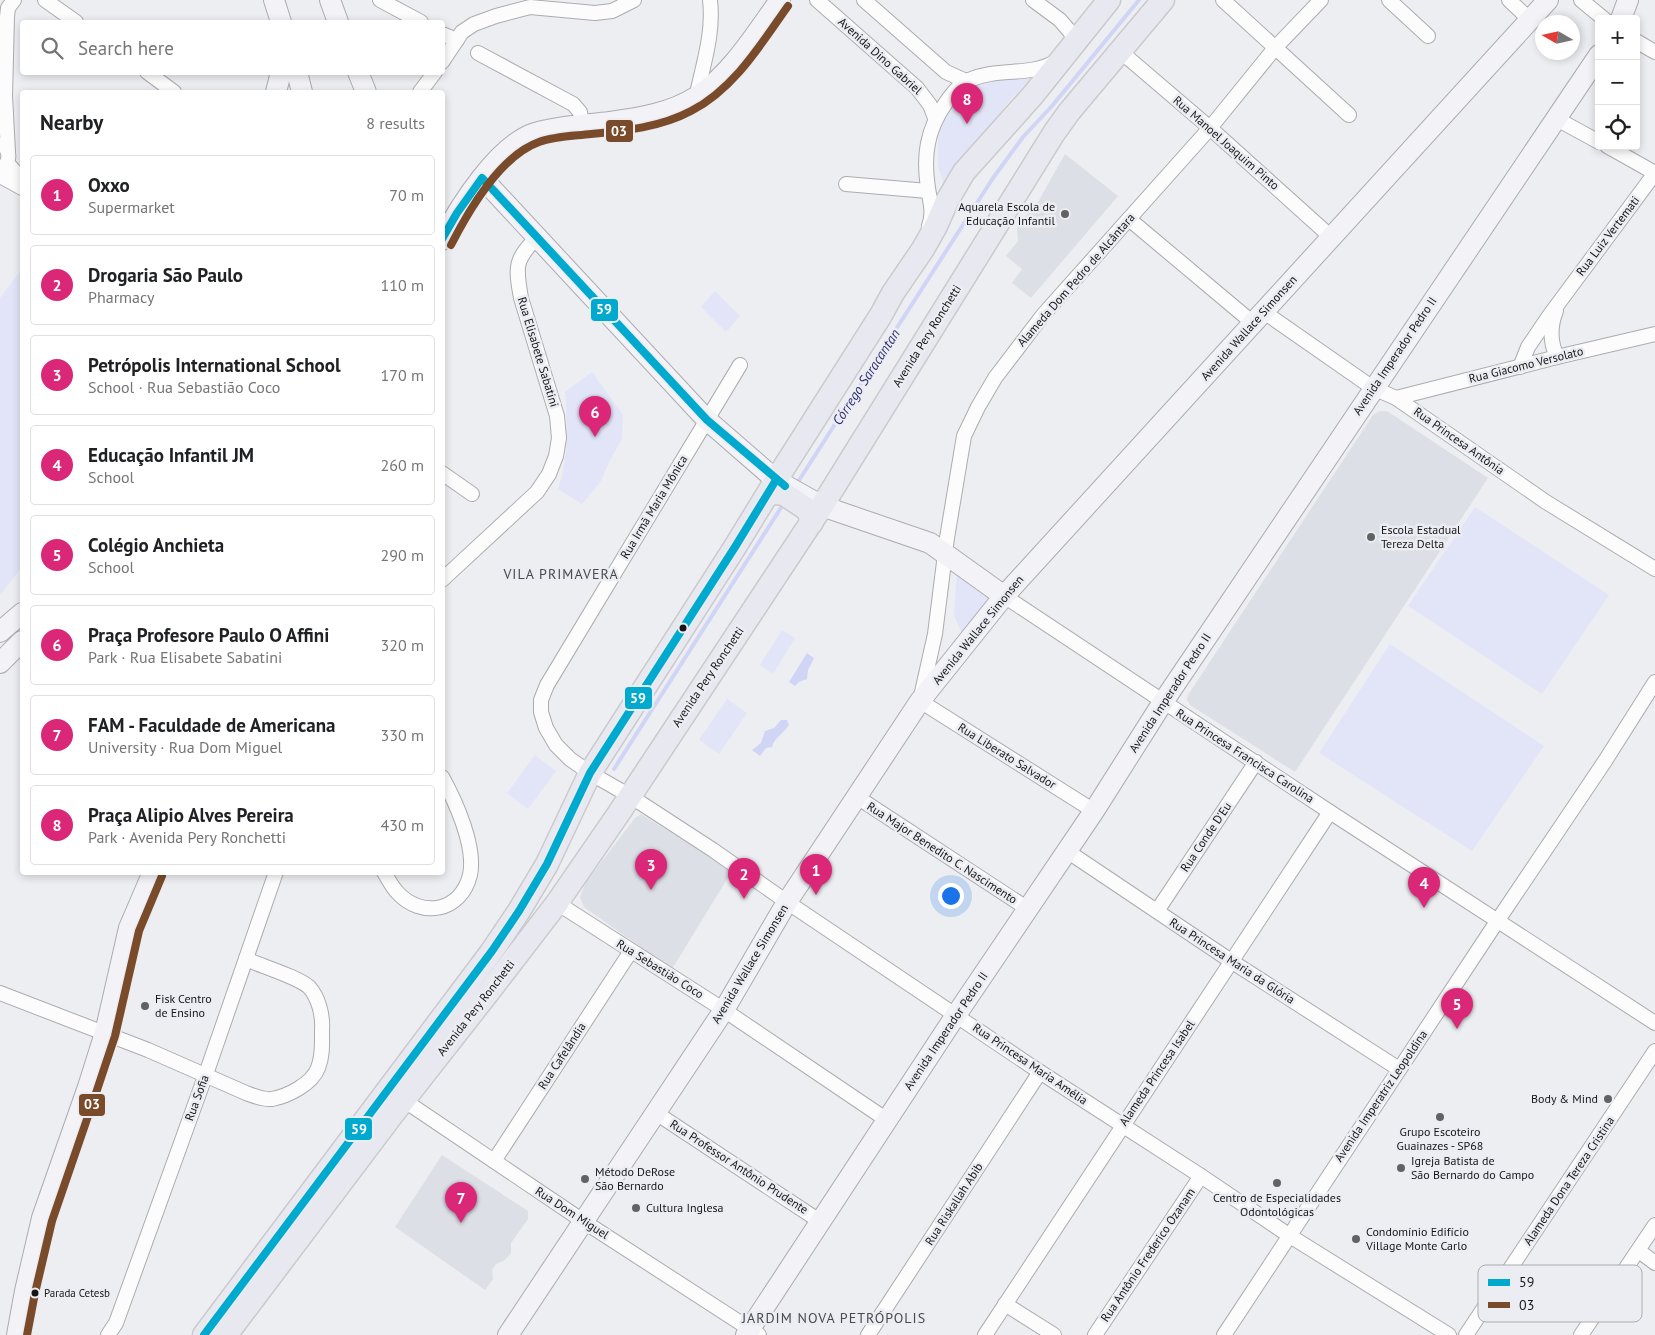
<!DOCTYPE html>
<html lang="en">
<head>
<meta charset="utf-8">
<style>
	:root { --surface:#fff; --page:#f6f6f6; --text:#202124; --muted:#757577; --line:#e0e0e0; --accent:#db2777 }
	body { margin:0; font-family:"PT Sans",sans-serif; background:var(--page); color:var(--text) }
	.controls { position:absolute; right:15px; top:15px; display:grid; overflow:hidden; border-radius:5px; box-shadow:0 2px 8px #0003 }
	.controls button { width:45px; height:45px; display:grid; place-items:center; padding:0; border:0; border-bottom:1px solid var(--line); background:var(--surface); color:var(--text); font:25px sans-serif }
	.compass { position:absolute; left:1535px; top:15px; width:45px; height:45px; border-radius:50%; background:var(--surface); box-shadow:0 2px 8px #0003; rotate:279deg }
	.you { position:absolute; left:950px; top:895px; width:18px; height:18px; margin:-12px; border:4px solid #fff; border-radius:50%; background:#1a73e8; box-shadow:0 0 0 8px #1a73e833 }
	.badge { display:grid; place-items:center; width:32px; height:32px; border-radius:50%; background:var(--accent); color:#fff; font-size:16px; font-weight:700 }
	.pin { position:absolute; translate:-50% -41px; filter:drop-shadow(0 1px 2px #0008) }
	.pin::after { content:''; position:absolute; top:26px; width:18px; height:15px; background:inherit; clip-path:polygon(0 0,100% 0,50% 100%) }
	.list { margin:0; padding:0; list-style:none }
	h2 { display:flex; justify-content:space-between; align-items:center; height:65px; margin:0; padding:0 20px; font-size:21px }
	h2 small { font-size:16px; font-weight:400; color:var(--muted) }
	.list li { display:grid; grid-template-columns:32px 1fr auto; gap:15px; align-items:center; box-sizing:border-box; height:80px; margin:0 10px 10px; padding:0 10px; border:1px solid var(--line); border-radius:5px }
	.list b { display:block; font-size:19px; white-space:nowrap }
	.list p { margin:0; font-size:16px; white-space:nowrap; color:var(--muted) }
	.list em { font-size:16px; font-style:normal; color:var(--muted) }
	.icon { flex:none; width:28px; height:28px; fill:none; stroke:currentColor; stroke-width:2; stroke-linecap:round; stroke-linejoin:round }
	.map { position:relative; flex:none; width:1655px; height:1335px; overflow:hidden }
	.search { position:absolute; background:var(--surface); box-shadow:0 2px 8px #0003; left:20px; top:20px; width:425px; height:55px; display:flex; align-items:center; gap:12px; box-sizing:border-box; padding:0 18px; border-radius:5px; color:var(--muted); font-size:19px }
	.panel { position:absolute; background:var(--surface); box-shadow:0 2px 8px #0003; left:20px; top:90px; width:425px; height:785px; border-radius:5px }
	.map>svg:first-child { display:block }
</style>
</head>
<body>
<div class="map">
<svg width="1655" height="1335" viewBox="0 0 1655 1335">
	<rect width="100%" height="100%" fill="#edeef2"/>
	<g fill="#dddfe7">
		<polygon points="1065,154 1118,196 1031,298 1012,283 1022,269 1006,256 1018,241 1017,226 1038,202"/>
		<polygon points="1380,411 1387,411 1488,478 1295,772 1190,705 1187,700 1188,695 1373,415"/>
		<polygon points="641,814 732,871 672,969 584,907 580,897 586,882 635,818"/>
		<polygon points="442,1155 528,1211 528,1219 511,1243 511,1253 505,1260 496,1264 492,1270 493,1279 485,1290 395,1227"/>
	</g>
	<g fill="#e2e5f8">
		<polygon points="1000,74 1032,77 1011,99 944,184 938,167 938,136 947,113 967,89"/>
		<polygon points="22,269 22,567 0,595 0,298"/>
		<polygon points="715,291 740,316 726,332 701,307"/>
		<path d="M592,372l31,43 -1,24 -12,21 -9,21 -19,23 -24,-15c11,-32 9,-64 7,-97z"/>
		<polygon points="1475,507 1609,595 1542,694 1408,606"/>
		<polygon points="957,570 993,597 963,635 954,616"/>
		<polygon points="782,630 795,638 773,674 760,665"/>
		<polygon points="1390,644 1544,746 1472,851 1319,753"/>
		<polygon points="727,699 747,713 719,754 699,740"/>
		<polygon points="535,755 556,771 528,809 507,793"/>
	</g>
	<g fill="#d0d5f6">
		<polygon points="807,653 814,658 808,670 807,679 799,682 795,686 789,682"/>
		<path d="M781,720h6l2,5c-5,8 -15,13 -17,22l-6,1 -6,8 -8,-6 9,-7 4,-12 9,-3z"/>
	</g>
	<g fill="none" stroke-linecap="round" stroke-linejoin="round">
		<g stroke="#d0d5f6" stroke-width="4">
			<polyline points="796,485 993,178 1023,137 1052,106 1139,0"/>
			<polyline points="614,769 784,503"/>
		</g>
		<g stroke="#acacaf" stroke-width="16">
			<g id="street">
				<polyline points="45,0 76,22"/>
				<polyline points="380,0 421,22"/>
				<polyline points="817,0 917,88 930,105 935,118"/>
				<polyline points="864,0 946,72 966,81"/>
				<polyline points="1033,0 1060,20 1077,40"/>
				<polyline points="1223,0 1349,115"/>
				<polyline points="1389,0 1428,36"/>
				<polyline points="1509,0 1530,20"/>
				<polyline points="1581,0 1604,19"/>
				<polyline points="442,34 457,40"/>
				<polyline points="1636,41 1655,52"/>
				<polyline points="1120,51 1210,128 1331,237"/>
				<polyline points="478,53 573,104 580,112 582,125"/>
				<polyline points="442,62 462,32 474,24 496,16 530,7 595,13 612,11 634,0"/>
				<polyline points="147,72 174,92"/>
				<polyline points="420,92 435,72"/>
				<path d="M696,98c7,-33 18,-65 14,-98"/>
				<polyline points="1555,118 1599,142"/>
				<polyline points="1607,146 1655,173"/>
				<polyline points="8,151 5,96 7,17 8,8 14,0"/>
				<polyline points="7,163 22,179"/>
				<path d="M0,170c10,-7 11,-17 3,-26"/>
				<polyline points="0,176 22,188"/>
				<polyline points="846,184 928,191"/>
				<polyline points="1129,219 1253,323"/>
				<path d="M929,226c5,-14 1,-24 -1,-38 -5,-32 -1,-58 17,-84 6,-9 14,-20 24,-24 30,-13 59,-3 86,-18"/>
				<path d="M1556,311c-6,15 -6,31 1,46"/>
				<polyline points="1264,312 1373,388 1396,398 1546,502 1655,569"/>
				<polyline points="740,365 547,685 541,700 541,712 546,728 556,745 570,759 590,773 630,796 713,850 787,902 1040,1072 1201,1176 1290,1236 1449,1335"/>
				<polyline points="1520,367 1528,347 1549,316 1655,173"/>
				<polyline points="1396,398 1557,357 1655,334"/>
				<polyline points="442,473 472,494"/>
				<path d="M442,580l95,-88 12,-18 7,-18 3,-18 -2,-22 -36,-118c-6,-33 -6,-38 17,-62"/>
				<polyline points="1004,596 1330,812 1655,1023"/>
				<polyline points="857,797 1028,909"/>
				<polyline points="1094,811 920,701 935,634 947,538 964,436 978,407 995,378 1043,315 1210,128 1275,48 1321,0"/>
				<polyline points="1067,851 1231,961 1399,1069"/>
				<path d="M384,872c4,7 8,15 13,20 24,27 64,20 73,-17 6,-28 -14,-73 -28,-98"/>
				<polyline points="557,903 724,1010 887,1120"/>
				<polyline points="1157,911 1256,762"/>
				<path d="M0,993l148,57 98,43c8,3 17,7 26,6 16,-3 40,-15 46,-31 5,-12 4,-25 4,-38 1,-14 -3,-32 -13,-43 -11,-10 -48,-21 -63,-28"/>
				<polyline points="399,1097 583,1221 759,1335"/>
				<polyline points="656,1113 821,1222"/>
				<polyline points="494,1161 631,951"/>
				<polyline points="1639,1251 1655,1263"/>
				<polyline points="1005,1304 1054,1335"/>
				<polyline points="108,1335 116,1323 206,1074 276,872"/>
				<polyline points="868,1335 1040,1072"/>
				<polyline points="985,1335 1330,812"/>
				<polyline points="1095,1335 1201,1176"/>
				<polyline points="1224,1335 1498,920 1605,761 1655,682"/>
				<polyline points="1466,1335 1655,1051"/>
				<polyline points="1581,1335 1655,1225"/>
			</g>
		</g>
		<g stroke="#acacaf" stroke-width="22">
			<g id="secondary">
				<polyline points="274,0 281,22"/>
				<polyline points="330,0 338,22"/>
				<polyline points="1621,19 1628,0"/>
				<polyline points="297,72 302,92"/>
				<polyline points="358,72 366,92"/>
				<polyline points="276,92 281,72"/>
				<polyline points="482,178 707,420 776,480 822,506 930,543 1004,596"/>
				<path d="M442,240c17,-33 56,-95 93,-107 24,-7 50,-8 75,-11 29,-4 61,-9 86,-25 34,-21 61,-65 84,-97"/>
				<polyline points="0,632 22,613"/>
				<polyline points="0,663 22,641"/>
				<polyline points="17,1335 25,1291 42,1218 88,1087 105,1033 129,928 153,872"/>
				<polyline points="508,1335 724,1010 787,902 920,701 1004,596 1548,0"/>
				<polyline points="746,1335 956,1015 1094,811 1163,702 1599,55"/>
			</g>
		</g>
		<g stroke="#cacacc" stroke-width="25">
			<g id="primary">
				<polyline points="768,494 776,493 784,494 808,510 812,522"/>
				<polyline points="204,1335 492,951 519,911 547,864 590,773 735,547 776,480 881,315 893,293 923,249 936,226 947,201 964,172 1033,95 1109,0"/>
				<polyline points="226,1335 392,1115 487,994 557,903 619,813 822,506 1054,133 1069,112 1163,0"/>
			</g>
		</g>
		<use href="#street" stroke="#fcfcfd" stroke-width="14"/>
		<use href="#secondary" stroke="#f2f2f7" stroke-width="20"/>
		<use href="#primary" stroke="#e8e8f0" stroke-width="22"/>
		<g stroke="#ecedf3" stroke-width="11">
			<g id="bus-1">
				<polyline points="442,239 457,213 482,178 707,420 785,486"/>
				<polyline points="204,1335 492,951 519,911 547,864 590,773 735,547 776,480"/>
			</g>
		</g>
		<g stroke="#ecedf3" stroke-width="11">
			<g id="bus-2">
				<path d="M451,245c18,-35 49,-89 88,-103 16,-6 35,-6 52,-8 34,-3 70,-7 100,-23 43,-22 70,-67 97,-105"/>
				<polyline points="27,1335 35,1293 52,1221 97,1090 115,1036 139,931 162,876"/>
			</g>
		</g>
		<use href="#bus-1" stroke="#00a9ce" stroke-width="8"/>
		<use href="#bus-2" stroke="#7a4b2a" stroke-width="8"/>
	</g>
	<g fill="#616264" stroke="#ecedf3" stroke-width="2">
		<circle cx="1065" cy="214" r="5"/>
		<circle cx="1371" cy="537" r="5"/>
		<circle cx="145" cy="1006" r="5"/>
		<circle cx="1608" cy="1099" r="5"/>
		<circle cx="1440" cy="1117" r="5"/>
		<circle cx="1401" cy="1168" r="5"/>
		<circle cx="585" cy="1179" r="5"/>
		<circle cx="1277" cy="1183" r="5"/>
		<circle cx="636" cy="1208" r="5"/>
		<circle cx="1356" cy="1239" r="5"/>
	</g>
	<g fill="#161618" stroke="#ecedf3" stroke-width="2">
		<circle cx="683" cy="628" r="4.5"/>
		<circle cx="35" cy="1293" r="4.5"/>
	</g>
	<g text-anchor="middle" stroke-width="5" stroke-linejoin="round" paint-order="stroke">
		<g font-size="11" fill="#161618" stroke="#ecedf3" text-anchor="start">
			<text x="44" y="1297">Parada Cetesb</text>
		</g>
		<g font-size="12" fill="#161618" stroke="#ecedf3">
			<text transform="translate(880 56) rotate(42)" y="4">Avenida Dino Gabriel</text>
			<text transform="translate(1226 143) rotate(41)" y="4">Rua Manoel Joaquim Pinto</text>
			<text transform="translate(1608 236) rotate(-53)" y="4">Rua Luiz Vertemati</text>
			<text transform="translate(1076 280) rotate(-49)" y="4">Alameda Dom Pedro de Alcântara</text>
			<text transform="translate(1249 328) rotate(-48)" y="4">Avenida Wallace Simonsen</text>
			<text transform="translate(927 336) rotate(-58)" y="4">Avenida Pery Ronchetti</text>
			<text transform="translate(538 352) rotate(73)" y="4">Rua Elisabete Sabatini</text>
			<text transform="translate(1395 356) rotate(-56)" y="4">Avenida Imperador Pedro II</text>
			<text transform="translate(1526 365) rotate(-14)" y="4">Rua Giacomo Versolato</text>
			<text transform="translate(1459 441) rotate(35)" y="4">Rua Princesa Antônia</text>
			<text transform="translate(654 507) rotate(-59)" y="4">Rua Irmã Maria Mônica</text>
			<text transform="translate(978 630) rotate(-51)" y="4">Avenida Wallace Simonsen</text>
			<text transform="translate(708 677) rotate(-56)" y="4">Avenida Pery Ronchetti</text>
			<text transform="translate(1170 693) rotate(-57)" y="4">Avenida Imperador Pedro II</text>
			<text transform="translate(1007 756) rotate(32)" y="4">Rua Liberato Salvador</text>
			<text transform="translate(1245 756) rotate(33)" y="4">Rua Princesa Francisca Carolina</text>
			<text transform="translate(1206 837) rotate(-56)" y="4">Rua Conde D'Eu</text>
			<text transform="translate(942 853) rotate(33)" y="4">Rua Major Benedito C. Nascimento</text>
			<text transform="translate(1232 961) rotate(33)" y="4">Rua Princesa Maria da Glória</text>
			<text transform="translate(750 964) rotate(-59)" y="4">Avenida Wallace Simonsen</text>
			<text transform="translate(660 969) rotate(32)" y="4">Rua Sebastião Coco</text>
			<text transform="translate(476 1008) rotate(-52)" y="4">Avenida Pery Ronchetti</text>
			<text transform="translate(946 1031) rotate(-56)" y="4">Avenida Imperador Pedro II</text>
			<text transform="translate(562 1056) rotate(-57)" y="4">Rua Cafelândia</text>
			<text transform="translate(1030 1064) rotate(34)" y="4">Rua Princesa Maria Amélia</text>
			<text transform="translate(1157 1073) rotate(-56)" y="4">Alameda Princesa Isabel</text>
			<text transform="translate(1381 1096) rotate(-56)" y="4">Avenida Imperatriz Leopoldina</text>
			<text transform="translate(197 1098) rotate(-70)" y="4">Rua Sofia</text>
			<text transform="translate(739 1167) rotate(33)" y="4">Rua Professor Antônio Prudente</text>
			<text transform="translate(1569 1181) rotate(-56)" y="4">Alameda Dona Tereza Cristina</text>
			<text transform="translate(954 1204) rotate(-57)" y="4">Rua Riskallah Abib</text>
			<text transform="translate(572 1213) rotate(33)" y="4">Rua Dom Miguel</text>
			<text transform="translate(1148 1255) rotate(-56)" y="4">Rua Antônio Frederico Ozanam</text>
		</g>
		<g font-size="12" fill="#161618" stroke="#ecedf3" text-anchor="start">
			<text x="1055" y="211" text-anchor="end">Aquarela Escola de<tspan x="1055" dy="14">Educação Infantil</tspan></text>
			<text x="1381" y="534">Escola Estadual<tspan x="1381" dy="14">Tereza Delta</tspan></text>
			<text x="155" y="1003">Fisk Centro<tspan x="155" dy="14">de Ensino</tspan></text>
			<text x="1598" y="1103" text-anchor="end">Body &amp; Mind</text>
			<text x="1440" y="1136" text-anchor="middle">Grupo Escoteiro<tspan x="1440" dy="14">Guainazes - SP68</tspan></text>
			<text x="1411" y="1165">Igreja Batista de<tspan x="1411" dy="14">São Bernardo do Campo</tspan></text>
			<text x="595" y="1176">Método DeRose<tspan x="595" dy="14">São Bernardo</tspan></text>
			<text x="1277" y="1202" text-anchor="middle">Centro de Especialidades<tspan x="1277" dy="14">Odontológicas</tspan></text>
			<text x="646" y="1212">Cultura Inglesa</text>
			<text x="1366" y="1236">Condomínio Edifício<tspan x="1366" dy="14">Village Monte Carlo</tspan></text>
		</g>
		<g font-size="14" font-style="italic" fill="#2f3172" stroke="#ecedf3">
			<text transform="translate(866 377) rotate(-57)" y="5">Córrego Saracantan</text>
		</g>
		<g font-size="14" letter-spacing="1" fill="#48494e" stroke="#ecedf3">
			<text x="561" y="579">VILA PRIMAVERA</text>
			<text x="834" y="1323">JARDIM NOVA PETRÓPOLIS</text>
		</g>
	</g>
	<rect x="1478" y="1265" width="164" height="57" rx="8" fill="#ecedf3" stroke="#acacb1" stroke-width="1"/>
	<rect x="1488" y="1279" width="22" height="7" fill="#00a9ce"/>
	<rect x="1488" y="1302" width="22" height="6" fill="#7a4b2a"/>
	<g font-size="14" fill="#161618">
		<text x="1519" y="1287">59</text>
		<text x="1519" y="1310">03</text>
	</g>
	<g stroke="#ecedf3" stroke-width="2">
		<rect x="605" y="119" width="29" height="24" rx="5" fill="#7a4b2a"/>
		<rect x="590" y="298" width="29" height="24" rx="5" fill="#00a9ce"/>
		<rect x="624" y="686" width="29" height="24" rx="5" fill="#00a9ce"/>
		<rect x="78" y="1093" width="28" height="24" rx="5" fill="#7a4b2a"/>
		<rect x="344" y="1117" width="29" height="24" rx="5" fill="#00a9ce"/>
	</g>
	<g font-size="14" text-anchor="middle" font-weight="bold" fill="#fff">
		<text x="619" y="136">03</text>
		<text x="604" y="314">59</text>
		<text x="638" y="703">59</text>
		<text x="92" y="1109">03</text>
		<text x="359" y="1134">59</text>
	</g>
</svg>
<div class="controls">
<button>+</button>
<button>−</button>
<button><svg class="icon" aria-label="locate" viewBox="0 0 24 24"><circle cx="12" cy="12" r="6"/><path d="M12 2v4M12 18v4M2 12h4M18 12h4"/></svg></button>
</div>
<svg class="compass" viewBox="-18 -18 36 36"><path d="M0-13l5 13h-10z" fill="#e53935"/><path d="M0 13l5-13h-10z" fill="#757577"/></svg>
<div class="you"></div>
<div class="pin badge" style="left:816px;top:895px">1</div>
<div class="pin badge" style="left:744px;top:899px">2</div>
<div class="pin badge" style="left:651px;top:890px">3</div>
<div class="pin badge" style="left:1424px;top:908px">4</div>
<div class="pin badge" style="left:1457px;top:1029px">5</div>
<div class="pin badge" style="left:595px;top:437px">6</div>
<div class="pin badge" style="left:461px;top:1223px">7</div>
<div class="pin badge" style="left:967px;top:124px">8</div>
<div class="search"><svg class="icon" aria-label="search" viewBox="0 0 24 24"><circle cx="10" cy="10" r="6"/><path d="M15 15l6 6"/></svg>Search here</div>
<section class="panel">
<h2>Nearby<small>8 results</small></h2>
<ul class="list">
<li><span class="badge">1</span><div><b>Oxxo</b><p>Supermarket</p></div><em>70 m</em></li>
<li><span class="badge">2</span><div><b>Drogaria São Paulo</b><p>Pharmacy</p></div><em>110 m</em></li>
<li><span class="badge">3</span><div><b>Petrópolis International School</b><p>School · Rua Sebastião Coco</p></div><em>170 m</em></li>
<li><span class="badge">4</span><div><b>Educação Infantil JM</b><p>School</p></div><em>260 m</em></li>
<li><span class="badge">5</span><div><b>Colégio Anchieta</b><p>School</p></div><em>290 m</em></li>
<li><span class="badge">6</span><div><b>Praça Profesore Paulo O Affini</b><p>Park · Rua Elisabete Sabatini</p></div><em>320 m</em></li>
<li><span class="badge">7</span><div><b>FAM - Faculdade de Americana</b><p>University · Rua Dom Miguel</p></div><em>330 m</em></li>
<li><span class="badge">8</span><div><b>Praça Alipio Alves Pereira</b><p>Park · Avenida Pery Ronchetti</p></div><em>430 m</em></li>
</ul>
</section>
</div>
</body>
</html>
